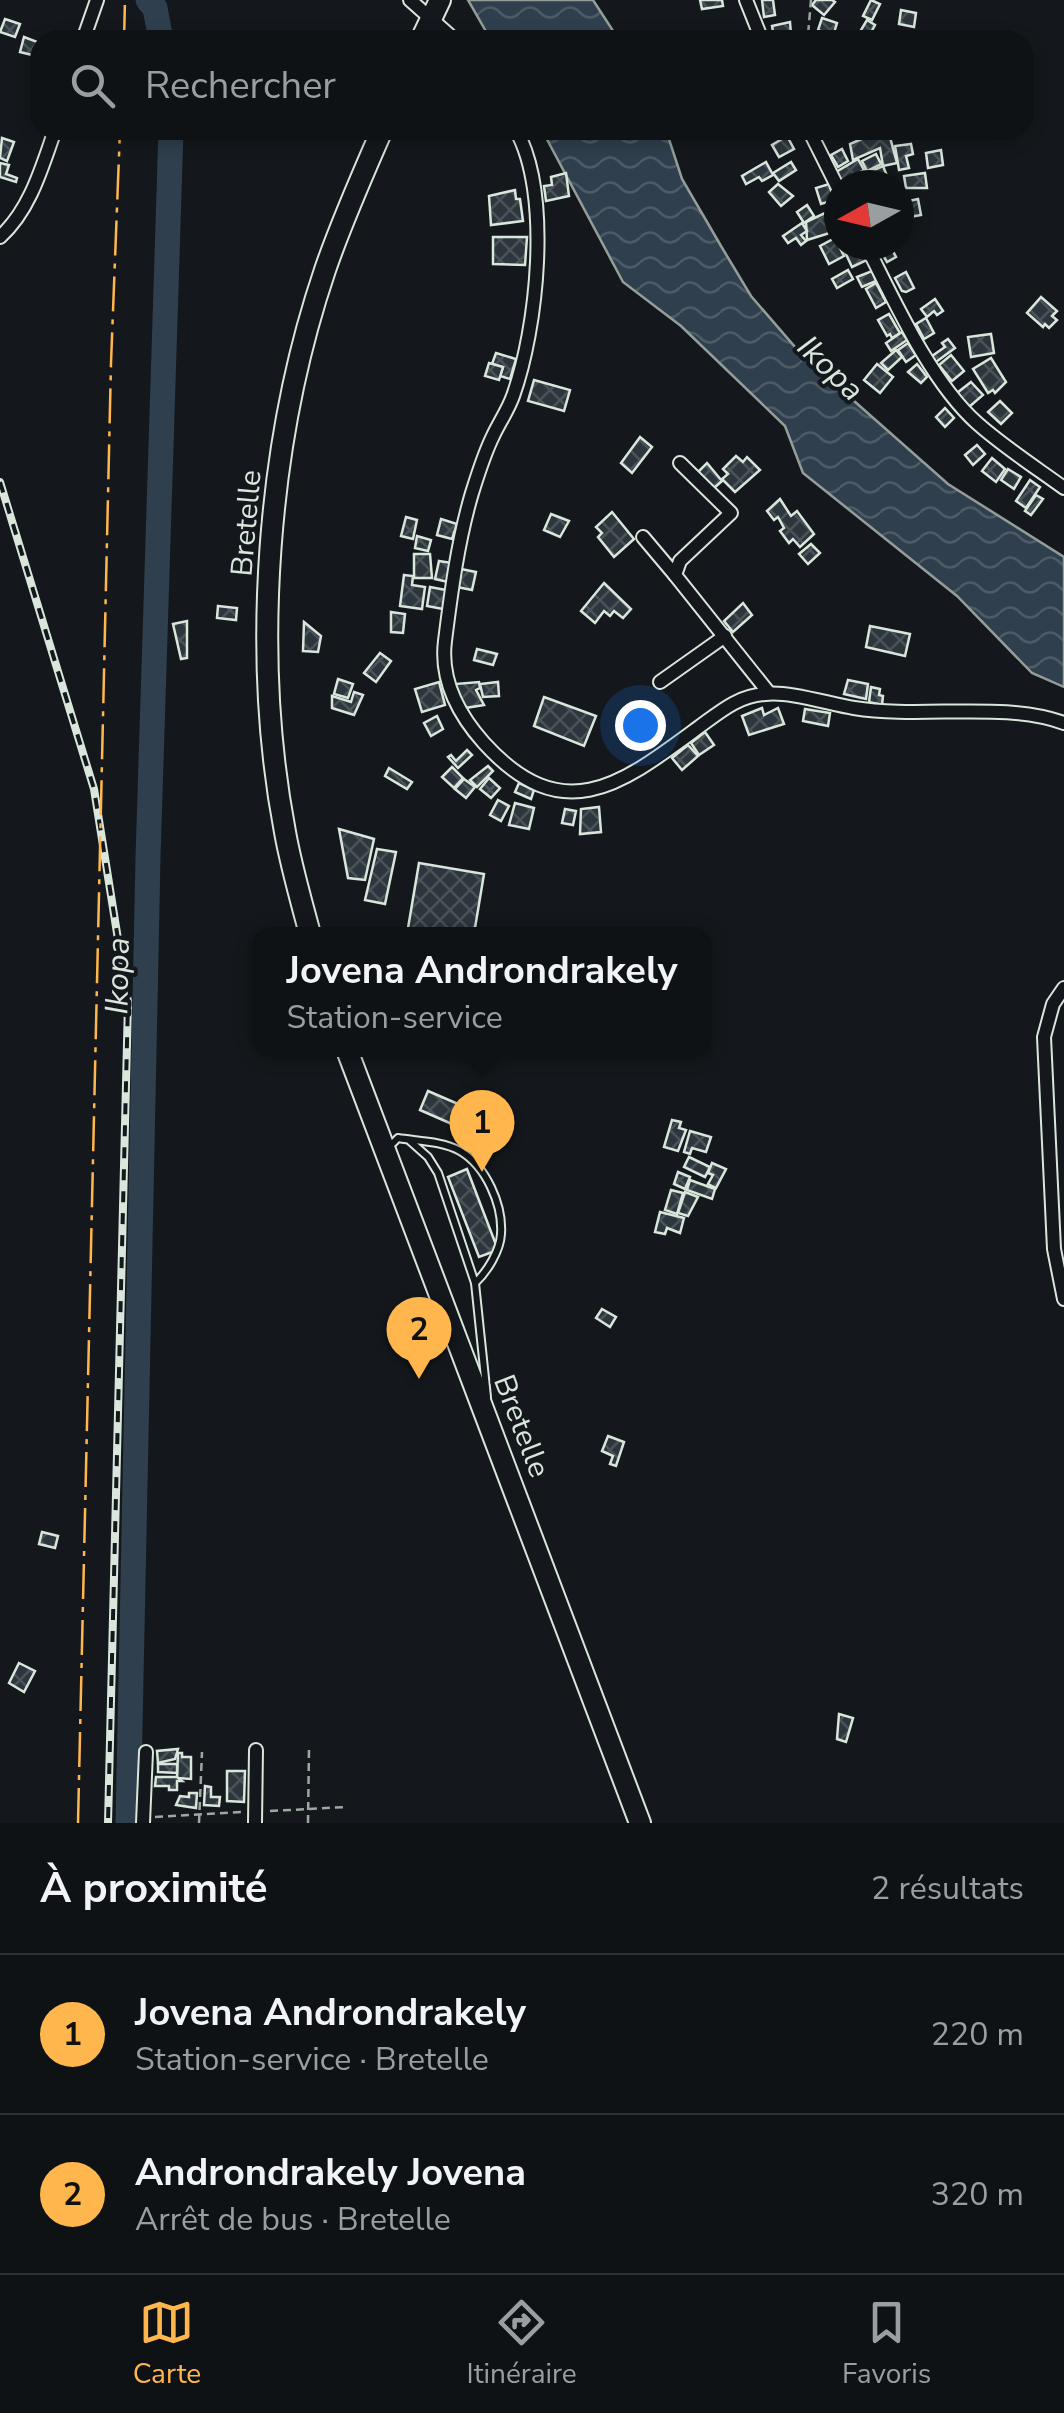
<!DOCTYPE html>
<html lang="fr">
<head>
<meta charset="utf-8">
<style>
	:root { --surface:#0f1215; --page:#181b1e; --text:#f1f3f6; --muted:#9b9ea0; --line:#2f3234; --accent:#ffb74d }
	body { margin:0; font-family:"Nunito Sans",sans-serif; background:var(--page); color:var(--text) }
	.compass { position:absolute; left:824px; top:170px; width:90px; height:90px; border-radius:50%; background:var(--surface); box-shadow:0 5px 15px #0003; rotate:262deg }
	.you { position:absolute; left:640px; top:725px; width:35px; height:35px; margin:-25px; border:8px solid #fff; border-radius:50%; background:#1a73e8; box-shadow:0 0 0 15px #1a73e833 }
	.badge { display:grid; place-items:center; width:65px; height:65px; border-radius:50%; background:var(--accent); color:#111; font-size:32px; font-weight:700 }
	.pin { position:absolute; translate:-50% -82px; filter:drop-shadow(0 2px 5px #0008) }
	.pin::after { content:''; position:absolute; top:52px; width:35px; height:30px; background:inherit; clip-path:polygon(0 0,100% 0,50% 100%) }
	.popup { position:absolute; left:252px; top:927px; width:460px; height:130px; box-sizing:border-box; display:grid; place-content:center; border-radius:20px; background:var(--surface); filter:drop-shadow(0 2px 8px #0005); font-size:32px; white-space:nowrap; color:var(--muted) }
	.popup b { font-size:38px; color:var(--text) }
	.popup::after { content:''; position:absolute; left:50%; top:100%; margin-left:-20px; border:20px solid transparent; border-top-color:var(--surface) }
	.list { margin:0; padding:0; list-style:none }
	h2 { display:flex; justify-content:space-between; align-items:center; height:130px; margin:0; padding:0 40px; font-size:42px }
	h2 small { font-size:32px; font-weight:400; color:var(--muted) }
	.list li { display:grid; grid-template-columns:65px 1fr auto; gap:30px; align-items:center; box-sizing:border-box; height:160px; padding:0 40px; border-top:2px solid var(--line) }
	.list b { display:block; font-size:38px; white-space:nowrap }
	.list p { margin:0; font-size:32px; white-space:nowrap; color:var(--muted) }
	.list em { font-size:32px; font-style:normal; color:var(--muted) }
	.icon { flex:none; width:55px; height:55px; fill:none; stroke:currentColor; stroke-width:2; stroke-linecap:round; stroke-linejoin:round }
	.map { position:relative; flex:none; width:1064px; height:1823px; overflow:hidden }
	.search { position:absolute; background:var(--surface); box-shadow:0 5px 15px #0003; left:30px; right:30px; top:30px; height:110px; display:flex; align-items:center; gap:25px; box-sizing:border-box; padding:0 35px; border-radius:30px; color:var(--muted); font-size:38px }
	.sheet { height:450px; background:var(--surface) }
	nav { display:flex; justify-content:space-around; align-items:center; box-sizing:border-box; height:140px; border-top:2px solid var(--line); background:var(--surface); font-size:28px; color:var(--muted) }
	nav a { display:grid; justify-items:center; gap:5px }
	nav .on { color:var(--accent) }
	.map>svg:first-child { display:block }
</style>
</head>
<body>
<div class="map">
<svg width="1064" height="1823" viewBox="0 0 1064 1823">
	<defs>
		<pattern id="water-waves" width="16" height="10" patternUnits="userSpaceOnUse" patternTransform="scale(2.5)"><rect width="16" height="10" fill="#2f3f4d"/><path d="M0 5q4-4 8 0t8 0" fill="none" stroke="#4c5b66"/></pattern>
		<pattern id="building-cross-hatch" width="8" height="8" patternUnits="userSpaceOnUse" patternTransform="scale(2.5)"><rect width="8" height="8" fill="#2c363c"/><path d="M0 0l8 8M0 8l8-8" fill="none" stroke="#4a5358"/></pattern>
	</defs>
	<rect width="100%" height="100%" fill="#14181c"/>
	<g fill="url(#water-waves)" stroke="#939e99" stroke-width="2.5">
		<polygon points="468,0 593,0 619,40 491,40"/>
		<polygon points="542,130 666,130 682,179 721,246 751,296 802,355 948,484 1064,557 1064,687 1032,673 957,596 803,473 785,426 681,326 623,282"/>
	</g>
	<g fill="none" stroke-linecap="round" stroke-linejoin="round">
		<g stroke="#2f3f4d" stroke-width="25">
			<polyline points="148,0 155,8 161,40"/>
			<polyline points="128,1823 148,857 171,130"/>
		</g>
	</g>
	<g fill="url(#building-cross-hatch)" stroke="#d8e6dc" stroke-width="2.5">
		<polygon points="700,0 722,0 723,6 702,9"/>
		<polygon points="762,0 773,0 775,15 764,17"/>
		<polygon points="816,0 832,0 835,2 824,15 812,5"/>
		<polygon points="871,0 880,4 872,20 863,16"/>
		<polygon points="901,10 916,13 914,27 899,24"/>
		<polygon points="822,18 837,23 833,36 818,30"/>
		<polygon points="5,19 20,24 15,37 0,32"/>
		<polygon points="867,20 875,25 867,40 858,35"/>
		<polygon points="790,22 791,34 774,37 772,26"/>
		<polygon points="24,37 40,43 40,57 20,52"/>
		<polygon points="882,130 888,130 897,163 883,166 880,148 853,160 850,144"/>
		<polygon points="787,136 794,149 779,157 772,145"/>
		<polygon points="2,138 14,142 7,161 0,158"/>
		<polygon points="911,144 913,154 906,156 909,168 899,170 895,146"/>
		<polygon points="842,149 848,161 838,167 831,155"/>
		<polygon points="941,150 943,165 928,168 926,153"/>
		<polygon points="876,154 881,164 867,171 862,161"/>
		<polygon points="858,159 864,170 842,183 836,172"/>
		<polygon points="766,162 773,175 762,181 759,177 746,184 742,176"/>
		<polygon points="791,162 796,170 779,181 773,173"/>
		<polygon points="0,163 9,165 6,174 17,178 16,182 0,177"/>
		<polygon points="883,166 887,176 872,184 867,173"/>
		<polygon points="566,173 569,196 546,201 544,186 552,185 551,177"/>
		<polygon points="925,173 927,188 906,188 904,176"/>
		<polygon points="778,184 793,196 781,206 769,192"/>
		<polygon points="829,184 834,200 821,204 816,188"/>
		<polygon points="515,190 516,199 520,199 523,221 491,225 489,196"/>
		<polygon points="918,199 921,215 899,219 899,203"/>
		<polygon points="807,205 814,216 804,223 797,212"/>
		<polygon points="825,213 833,232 807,240 806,222"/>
		<polygon points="802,223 807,231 801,235 806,241 801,245 796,238 788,243 783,236"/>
		<polygon points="493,237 527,237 525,265 493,264"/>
		<polygon points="835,238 844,256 829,264 820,246"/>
		<polygon points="860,245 867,260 852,267 845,252"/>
		<polygon points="877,245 890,245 896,257 887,262"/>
		<polygon points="848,270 853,279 837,288 832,279"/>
		<polygon points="872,271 876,281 862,287 857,277"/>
		<polygon points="906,272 914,288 906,292 902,291 895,278"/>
		<polygon points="876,283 886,302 876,308 866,289"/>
		<polygon points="1041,297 1057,311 1052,316 1057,320 1049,328 1045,324 1043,327 1027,313"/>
		<polygon points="935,299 943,311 937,315 934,311 927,317 921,309"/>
		<polygon points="889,314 900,333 892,338 890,334 887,336 878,320"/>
		<polygon points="926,318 934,333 924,339 916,324"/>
		<polygon points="902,332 907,340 891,351 886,343"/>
		<polygon points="991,334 994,353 971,357 968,337"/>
		<polygon points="948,339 955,348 936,362 932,356 945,347 942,343"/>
		<polygon points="908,343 916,355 906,362 898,350"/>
		<polygon points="896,350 902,357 888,370 881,363"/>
		<polygon points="496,353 516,359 510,379 500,376 503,367 492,364"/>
		<polygon points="951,355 964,371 952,381 939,365"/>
		<polygon points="991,358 1006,382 995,393 993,390 988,393 973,369"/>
		<polygon points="489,363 503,367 499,380 485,376"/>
		<polygon points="877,364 893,377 880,393 864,380"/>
		<polygon points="917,364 927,377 921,383 908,372"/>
		<polygon points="534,380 570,390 564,411 528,401"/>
		<polygon points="971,382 983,395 969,407 957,393"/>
		<polygon points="1000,401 1012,413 1001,424 988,412"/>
		<polygon points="945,408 954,418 945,427 936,417"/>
		<polygon points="640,437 652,447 632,473 621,463"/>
		<polygon points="977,445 985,454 973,465 965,455"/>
		<polygon points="736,456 743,462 747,457 760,470 735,492 722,479 728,474 723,469"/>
		<polygon points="992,458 1005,469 996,482 982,471"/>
		<polygon points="707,463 722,481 714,488 698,472"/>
		<polygon points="1008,469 1021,477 1014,489 1001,480"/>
		<polygon points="1030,480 1040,487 1026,508 1016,501"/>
		<polygon points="1036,495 1043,499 1031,515 1025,511"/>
		<polygon points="780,499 791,516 797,511 814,534 800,547 793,539 789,543 780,531 784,528 778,517 774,520 767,511"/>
		<polygon points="612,512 634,539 614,557 598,537 602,533 596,527"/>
		<polygon points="551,514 569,521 560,537 544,530"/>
		<polygon points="406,517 417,520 413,539 401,536"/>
		<polygon points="441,519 457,524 452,539 437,535"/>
		<polygon points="417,536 431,540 428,551 415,548"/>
		<polygon points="811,544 820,553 808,564 799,554"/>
		<polygon points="414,554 430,554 432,578 414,578"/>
		<polygon points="439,561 452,563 448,582 435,579"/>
		<polygon points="461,569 476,572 472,590 457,587"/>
		<polygon points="404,575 413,576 412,585 425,587 422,609 400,606"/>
		<polygon points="604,583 631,609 623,618 614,611 610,616 604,611 595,623 581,611"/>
		<polygon points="430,587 446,590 443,609 427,606"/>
		<polygon points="743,603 752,615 733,632 724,621"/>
		<polygon points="218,606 237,608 236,620 217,618"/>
		<polygon points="391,612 405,614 403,633 391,632"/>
		<polygon points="187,621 187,658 181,659 173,624"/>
		<polygon points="304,622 321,636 318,652 303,651"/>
		<polygon points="870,626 910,634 905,656 866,647"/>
		<polygon points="477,649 497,654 493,665 474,660"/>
		<polygon points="380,653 391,661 376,682 364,673"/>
		<polygon points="338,679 353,684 348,698 334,694"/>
		<polygon points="848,680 868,684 866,699 844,694"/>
		<polygon points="439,682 445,705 422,712 415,689"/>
		<polygon points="479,682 480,688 476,690 484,705 465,708 455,684"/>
		<polygon points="498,682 499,696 483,697 480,684"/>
		<polygon points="871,687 880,689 879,695 883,696 882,705 869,702"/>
		<polygon points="354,692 363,695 354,715 332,708 332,696 351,702"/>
		<polygon points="544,697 596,716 584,746 534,726"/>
		<polygon points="762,708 764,715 778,708 784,724 749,735 742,716"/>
		<polygon points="805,709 830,713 828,726 803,721"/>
		<polygon points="437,716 443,729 431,736 424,723"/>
		<polygon points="705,732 714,745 699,755 691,743"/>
		<polygon points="688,745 698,756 682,770 672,758"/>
		<polygon points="467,750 472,755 458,768 448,757 451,755 456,761"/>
		<polygon points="488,766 493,771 477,787 470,780"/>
		<polygon points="452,767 463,778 454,788 442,777"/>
		<polygon points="389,768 412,782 407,789 385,776"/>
		<polygon points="489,778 500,788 491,798 480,789"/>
		<polygon points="464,779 475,787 466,798 455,789"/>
		<polygon points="519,783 534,790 531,799 515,792"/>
		<polygon points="498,800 509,806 501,821 490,815"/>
		<polygon points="515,803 534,808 529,829 509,825"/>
		<polygon points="599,807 601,832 580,834 581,809"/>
		<polygon points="565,809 576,811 573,825 562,823"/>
		<polygon points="339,829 374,839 365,880 348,878"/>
		<polygon points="377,849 396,852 385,904 365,900"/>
		<polygon points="419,863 484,874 474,934 407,934"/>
		<polygon points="428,1091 458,1104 463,1100 477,1106 475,1112 493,1119 484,1138 420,1110"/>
		<polygon points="672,1120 681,1122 679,1128 686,1130 678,1151 664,1147"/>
		<polygon points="690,1131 711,1137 706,1152 692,1148 690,1154 684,1152"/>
		<polygon points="689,1157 710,1167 705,1177 684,1167"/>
		<polygon points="712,1163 726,1169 716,1188 708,1184 713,1175 708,1173"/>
		<polygon points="467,1169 498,1250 479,1257 448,1177"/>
		<polygon points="678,1172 690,1177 685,1189 674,1184"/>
		<polygon points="690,1180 715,1189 712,1199 687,1190"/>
		<polygon points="671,1190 683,1193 677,1214 665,1210"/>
		<polygon points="685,1192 698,1197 688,1216 678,1213"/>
		<polygon points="660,1212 684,1218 680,1233 667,1228 665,1234 655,1232"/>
		<polygon points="602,1309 616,1317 610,1327 596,1318"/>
		<polygon points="608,1436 624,1442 616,1466 610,1464 613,1456 602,1451"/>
		<polygon points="42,1532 58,1536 55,1548 39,1544"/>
		<polygon points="19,1663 35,1671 24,1692 9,1683"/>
		<polygon points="839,1714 853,1718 846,1742 837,1739"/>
		<polygon points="178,1749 175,1759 158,1763 157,1751"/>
		<polygon points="178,1753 182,1753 182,1757 191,1757 191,1779 177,1778"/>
		<polygon points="158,1764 177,1764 177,1773 158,1772"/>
		<polygon points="227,1771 245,1771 244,1802 227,1801"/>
		<polygon points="156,1777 177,1777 182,1781 177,1781 177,1790 169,1790 169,1786 155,1786"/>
		<polygon points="205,1786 211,1787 211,1797 220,1797 219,1806 204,1805"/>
		<polygon points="189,1793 197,1793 196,1808 176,1805 180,1796 189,1797"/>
	</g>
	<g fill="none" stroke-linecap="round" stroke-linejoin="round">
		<g stroke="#d8e6dc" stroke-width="10">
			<g id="service">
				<polyline points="410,1141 428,1157 438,1173 475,1283"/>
				<path d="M387,1149l11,-11c19,3 45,3 62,13 26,15 43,54 41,83 -1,17 -14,38 -26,49l12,114"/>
			</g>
		</g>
		<g stroke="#d8e6dc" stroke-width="16">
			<g id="minor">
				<polyline points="410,0 455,40"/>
				<polyline points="746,0 762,40"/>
				<polyline points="83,40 97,0"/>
				<path d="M516,130c36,64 21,199 -3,266 -5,14 -14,27 -20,40 -9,18 -15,38 -21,57 -14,47 -21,100 -27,148 -5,39 14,74 39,102 80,88 139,40 215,-16 22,-16 39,-31 66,-33 25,-3 64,10 89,14 67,11 150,-7 210,15"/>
				<polyline points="809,130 839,190"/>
				<path d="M0,237c30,-27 42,-70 55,-107"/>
				<path d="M866,245c28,55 64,136 111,178 27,24 58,44 87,65"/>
				<polyline points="680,463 731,513 680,561 675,575 769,693"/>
				<polyline points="643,537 675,575"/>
				<polyline points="660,682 725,636"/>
				<polyline points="1064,988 1053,1004 1044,1037 1054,1249 1064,1299"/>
				<polyline points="143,1823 146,1752"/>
				<polyline points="255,1823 256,1750"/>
			</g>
		</g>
		<g stroke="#d8e6dc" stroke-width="24">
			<g id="primary">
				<polyline points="421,40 440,0"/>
				<path d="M310,934c-9,-34 -19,-68 -25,-102 -34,-178 -18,-391 40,-562 16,-47 37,-94 57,-140"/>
				<polyline points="347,1050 640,1823"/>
			</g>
		</g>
		<g stroke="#9da8a2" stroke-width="2.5" stroke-dasharray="8 5" stroke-linecap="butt">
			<polyline points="798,40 808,35 811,0"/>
			<polyline points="270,1811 346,1807"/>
			<polyline points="155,1817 242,1812"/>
			<polyline points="199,1823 202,1752"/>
			<polyline points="308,1823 309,1747"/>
		</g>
		<use href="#service" stroke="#14181c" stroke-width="6"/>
		<use href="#minor" stroke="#14181c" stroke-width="12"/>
		<use href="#primary" stroke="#14181c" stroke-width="20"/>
		<g stroke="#d8e6dc" stroke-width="8">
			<polyline id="rail" points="0,482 94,789 128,1002 108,1823"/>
		</g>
		<use href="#rail" stroke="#14181c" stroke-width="4" stroke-dasharray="11" stroke-linecap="butt"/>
		<g stroke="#ffb74d" stroke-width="2.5" stroke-dasharray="35 8 5 8" stroke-linecap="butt">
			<polyline points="124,40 125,0"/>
			<polyline points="78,1823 111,363 120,130"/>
		</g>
	</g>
	<g text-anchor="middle" stroke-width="8" stroke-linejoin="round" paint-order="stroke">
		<g font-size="30" fill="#d8e6dc" stroke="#14181c">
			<text transform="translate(246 523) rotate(-85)" y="10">Bretelle</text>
			<text transform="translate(522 1426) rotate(69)" y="10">Bretelle</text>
		</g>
		<g font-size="32" font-style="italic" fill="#d8e6dc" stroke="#14181c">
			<text transform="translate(831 368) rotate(44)" y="11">Ikopa</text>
			<text transform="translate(117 976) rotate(-89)" y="11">Ikopa</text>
		</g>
	</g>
</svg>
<svg class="compass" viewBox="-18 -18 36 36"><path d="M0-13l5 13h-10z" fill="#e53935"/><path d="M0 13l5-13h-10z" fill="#9b9ea0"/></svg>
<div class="you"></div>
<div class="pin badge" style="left:482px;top:1172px">1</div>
<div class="popup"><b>Jovena Androndrakely</b>Station-service</div>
<div class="pin badge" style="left:419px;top:1379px">2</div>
<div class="search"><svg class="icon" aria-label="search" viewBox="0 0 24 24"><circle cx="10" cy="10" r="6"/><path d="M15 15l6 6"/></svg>Rechercher</div>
</div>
<section class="sheet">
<h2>À proximité<small>2 résultats</small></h2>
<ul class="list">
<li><span class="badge">1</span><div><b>Jovena Androndrakely</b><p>Station-service · Bretelle</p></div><em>220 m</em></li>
<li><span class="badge">2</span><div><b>Androndrakely Jovena</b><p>Arrêt de bus · Bretelle</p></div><em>320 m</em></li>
</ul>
</section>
<nav>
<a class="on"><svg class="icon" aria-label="map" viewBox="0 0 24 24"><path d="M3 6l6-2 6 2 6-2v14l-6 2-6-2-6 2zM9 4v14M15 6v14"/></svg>Carte</a>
<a><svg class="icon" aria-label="directions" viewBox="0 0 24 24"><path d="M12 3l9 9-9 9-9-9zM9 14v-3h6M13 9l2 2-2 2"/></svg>Itinéraire</a>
<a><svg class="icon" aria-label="saved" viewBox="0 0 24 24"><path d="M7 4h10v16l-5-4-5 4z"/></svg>Favoris</a>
</nav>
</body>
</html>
